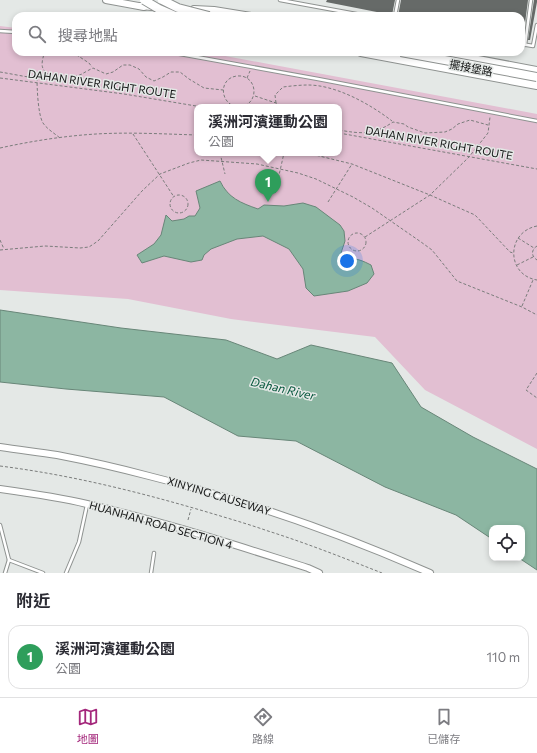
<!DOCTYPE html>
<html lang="zh-TW">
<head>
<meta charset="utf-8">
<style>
	:root { --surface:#fff; --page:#f2f2f3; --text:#2b2b33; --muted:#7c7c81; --line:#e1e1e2; --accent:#a4277b }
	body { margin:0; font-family:Commissioner,"Noto Sans TC",sans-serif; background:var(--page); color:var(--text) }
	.controls { position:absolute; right:12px; bottom:12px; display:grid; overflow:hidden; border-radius:8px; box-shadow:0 2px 6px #0003 }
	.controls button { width:36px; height:36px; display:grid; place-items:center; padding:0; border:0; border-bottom:1px solid var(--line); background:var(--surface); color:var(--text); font:20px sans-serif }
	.you { position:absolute; left:347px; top:261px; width:14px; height:14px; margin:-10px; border:3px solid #fff; border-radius:50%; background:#1a73e8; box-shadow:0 0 0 6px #1a73e833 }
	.badge { display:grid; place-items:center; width:26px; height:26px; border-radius:50%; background:var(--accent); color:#fff; font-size:13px; font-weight:700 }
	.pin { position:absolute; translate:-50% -33px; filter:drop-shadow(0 1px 2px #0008) }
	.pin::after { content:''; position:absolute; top:21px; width:14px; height:12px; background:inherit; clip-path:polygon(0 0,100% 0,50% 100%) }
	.popup { position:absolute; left:194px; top:104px; width:148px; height:52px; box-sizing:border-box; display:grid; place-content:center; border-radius:8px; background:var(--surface); filter:drop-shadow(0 1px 3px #0005); font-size:13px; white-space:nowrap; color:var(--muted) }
	.popup b { font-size:15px; color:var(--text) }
	.popup::after { content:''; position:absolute; left:50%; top:100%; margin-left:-8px; border:8px solid transparent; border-top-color:var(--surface) }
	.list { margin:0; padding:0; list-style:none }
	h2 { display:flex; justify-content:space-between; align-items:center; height:52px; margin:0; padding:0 16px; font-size:17px }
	h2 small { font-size:13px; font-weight:400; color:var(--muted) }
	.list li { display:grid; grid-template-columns:26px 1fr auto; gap:12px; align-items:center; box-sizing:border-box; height:64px; margin:0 8px 8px; padding:0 8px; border:1px solid var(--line); border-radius:12px }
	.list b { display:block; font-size:15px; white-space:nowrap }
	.list p { margin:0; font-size:13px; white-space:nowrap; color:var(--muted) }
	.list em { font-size:13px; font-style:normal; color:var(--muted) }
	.icon { flex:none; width:22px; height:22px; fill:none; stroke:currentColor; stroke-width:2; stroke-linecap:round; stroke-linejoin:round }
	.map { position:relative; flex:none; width:537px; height:573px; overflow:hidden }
	.search { position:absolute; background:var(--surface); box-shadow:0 2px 6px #0003; left:12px; right:12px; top:12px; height:44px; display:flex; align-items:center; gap:10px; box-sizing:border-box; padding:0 14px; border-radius:12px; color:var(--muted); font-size:15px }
	.sheet { height:124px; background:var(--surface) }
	nav { display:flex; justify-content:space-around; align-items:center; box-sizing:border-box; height:56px; border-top:1px solid var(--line); background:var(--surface); font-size:11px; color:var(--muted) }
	nav a { display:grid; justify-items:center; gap:2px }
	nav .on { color:var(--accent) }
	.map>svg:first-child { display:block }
</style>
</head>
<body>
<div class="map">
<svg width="537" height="573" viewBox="0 0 537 573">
	<rect width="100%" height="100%" fill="#e4e8e6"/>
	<path fill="#e2bfd2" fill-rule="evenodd" d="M0,26l16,2v24h188l333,62v335l-112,-59 -50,-53 -144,-18 -103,-20 -128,-9zM197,107h142v46h-142z"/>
	<g fill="#8cb6a2" stroke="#688678">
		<path d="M220,181c8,17 21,22 38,28l6,-4 20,1 19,-3 13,4 24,18 4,6 1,10 -4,12 7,6c9,-1 15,2 23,6l3,9 -7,9 -19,8 -34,5 -8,-8 -3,-19 -14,-20 -26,-13 -26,3 -26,10 -7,6 -2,5 -11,2 -27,-6 -22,7 -5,-8 17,-11 7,-9 5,-20 6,6 12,-2 5,-3h6l5,-8 -4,-17z"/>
		<polygon points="0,310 121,328 226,340 277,359 311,345 392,363 421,407 473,437 537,469 537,570 519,558 522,558 522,528 492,528 492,539 456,515 385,487 296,441 238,436 164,397 66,389 0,382"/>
	</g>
	<g fill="#666a68">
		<polygon points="327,0 395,0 392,15 326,2"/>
		<polygon points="401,0 528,0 523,39 521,38 521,16 398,16"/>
		<polygon points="534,0 537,0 537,2 530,40 528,40"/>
	</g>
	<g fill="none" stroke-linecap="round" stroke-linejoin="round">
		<g stroke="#8f9391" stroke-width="4.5">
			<g id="service">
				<polyline points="280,0 367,16"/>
				<polyline points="395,16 398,0"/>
				<polyline points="0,31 16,32"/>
				<polyline points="521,44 533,46 537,25"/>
				<polyline points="525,45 531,0"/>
				<polyline points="169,52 318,79 537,121"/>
				<polyline points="0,525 9,560"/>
				<polyline points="5,573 9,560 43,573"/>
				<polyline points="66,573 79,542 87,505"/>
				<polyline points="151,573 154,553"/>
			</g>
		</g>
		<g stroke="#8f9391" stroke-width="8">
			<g id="tertiary">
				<polyline points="106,0 144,7"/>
				<polyline points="140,6 176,9"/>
				<polyline points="194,9 214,10 251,16"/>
				<polyline points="172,14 184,16"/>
				<polyline points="441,52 537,70"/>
				<path d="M0,447c19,3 38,5 57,8 31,6 62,13 92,21 96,24 190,57 281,97"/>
				<path d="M0,489c29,4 58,8 87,15 75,17 148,41 221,64l11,5"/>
			</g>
		</g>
		<g stroke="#8f9391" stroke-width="10">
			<polyline id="trunk" points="361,52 537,85"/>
		</g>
		<g stroke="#7a7c7b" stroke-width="1" stroke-dasharray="3 2" stroke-linecap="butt">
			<path d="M47,52l-3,2c-4,14 -2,15 8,24"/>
			<polyline points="72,52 89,63 92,67"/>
			<path d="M0,72c25,4 57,13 82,2 3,-2 7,-4 11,-6l13,6 7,-2 10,-7h7l9,4 7,8 8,4 9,-4 8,-5h9l9,7 15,9 19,2"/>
			<polyline points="0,78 124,94 202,107"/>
			<path d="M37,78c0,10 1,37 6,45 4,6 11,10 17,15"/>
			<polyline points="247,78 250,71"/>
			<polyline points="255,96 276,103 282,107"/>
			<path d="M276,103l-1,-8 8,-8c8,-1 17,-2 25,-2 28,0 62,19 84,36"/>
			<path d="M236,107c-17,-5 -17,-29 1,-31 19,-2 24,25 5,31"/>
			<path d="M339,130c22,4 35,5 54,-8l11,2 4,3 17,6 20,-1 7,-3 6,-5 12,-4 18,5"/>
			<polyline points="339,133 537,169"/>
			<polyline points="133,134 174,197"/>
			<path d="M0,148c32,-7 64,-12 96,-14 34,-2 68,0 101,1"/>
			<polyline points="220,153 225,174"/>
			<polyline points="307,153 352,164 430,195 475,215 510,252 513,253"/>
			<polyline points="275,193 284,153"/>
			<circle cx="179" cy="204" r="9"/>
			<polyline points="328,202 352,164"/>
			<path d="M537,226c-31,6 -31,49 0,54"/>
			<circle cx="357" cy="242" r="9"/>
			<polyline points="365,237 430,195 469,157 488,133 490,117"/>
			<polyline points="518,238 534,248"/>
			<polyline points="0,240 4,249"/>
			<path d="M537,246c-6,4 -6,10 0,14"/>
			<polyline points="0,250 45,246 80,248 89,247 98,241 142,191 160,174 189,163 201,160 257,164 298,173 316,179 353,197 372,208 421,242 432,250 457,281 522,307 537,315"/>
			<polyline points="517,265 533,257"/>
			<polyline points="522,306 533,280"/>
			<polyline points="537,373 526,390 537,398"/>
			<path d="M0,466c71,9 139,26 207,46 20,6 41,12 61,19 38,12 76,27 114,42"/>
			<polyline points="188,520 191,509"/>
		</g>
		<use href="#service" stroke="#fff" stroke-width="2.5"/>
		<use href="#tertiary" stroke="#fff" stroke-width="6"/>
		<use href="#trunk" stroke="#fff" stroke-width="8"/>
		<g stroke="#8f9391" stroke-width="10" stroke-linecap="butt">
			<g id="trunk-bridge">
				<polyline points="144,0 159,9 175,16"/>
				<polyline points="162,0 178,8 209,16"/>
				<polyline points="401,52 537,77"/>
			</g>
		</g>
		<use href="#trunk-bridge" stroke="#fff" stroke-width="8"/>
	</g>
	<g text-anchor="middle" stroke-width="3" stroke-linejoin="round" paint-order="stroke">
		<g font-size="11" fill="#141515" stroke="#e4e8e6">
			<text transform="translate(471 68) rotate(11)" y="4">擺接堡路</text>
			<text transform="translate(102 84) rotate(8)" y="4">DAHAN RIVER RIGHT ROUTE</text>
			<text transform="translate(439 143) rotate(10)" y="4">DAHAN RIVER RIGHT ROUTE</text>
			<text transform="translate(219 496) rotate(17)" y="4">XINYING CAUSEWAY</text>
			<text transform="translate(161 525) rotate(16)" y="4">HUANHAN ROAD SECTION 4</text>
		</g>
		<g font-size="12" font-style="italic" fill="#08583e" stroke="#e4e8e6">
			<text transform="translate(283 389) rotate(13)" y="4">Dahan River</text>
		</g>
	</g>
</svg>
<div class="controls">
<button><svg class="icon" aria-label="locate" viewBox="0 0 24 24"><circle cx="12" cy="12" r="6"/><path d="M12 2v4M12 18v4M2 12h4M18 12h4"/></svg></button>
</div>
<div class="you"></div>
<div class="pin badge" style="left:268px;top:202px;background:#2e9e5b">1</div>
<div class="popup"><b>溪洲河濱運動公園</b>公園</div>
<div class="search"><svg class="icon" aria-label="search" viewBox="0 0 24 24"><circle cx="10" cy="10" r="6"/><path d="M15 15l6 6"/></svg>搜尋地點</div>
</div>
<section class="sheet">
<h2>附近<small></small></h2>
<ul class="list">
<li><span class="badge" style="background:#2e9e5b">1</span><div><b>溪洲河濱運動公園</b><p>公園</p></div><em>110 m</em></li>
</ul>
</section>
<nav>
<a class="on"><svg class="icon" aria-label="map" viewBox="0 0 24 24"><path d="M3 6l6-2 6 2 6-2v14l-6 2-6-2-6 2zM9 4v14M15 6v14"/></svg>地圖</a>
<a><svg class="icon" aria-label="directions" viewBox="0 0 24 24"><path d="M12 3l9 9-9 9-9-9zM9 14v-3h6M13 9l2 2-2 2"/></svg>路線</a>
<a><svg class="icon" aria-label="saved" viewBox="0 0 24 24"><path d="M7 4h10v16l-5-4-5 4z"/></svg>已儲存</a>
</nav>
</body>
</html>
